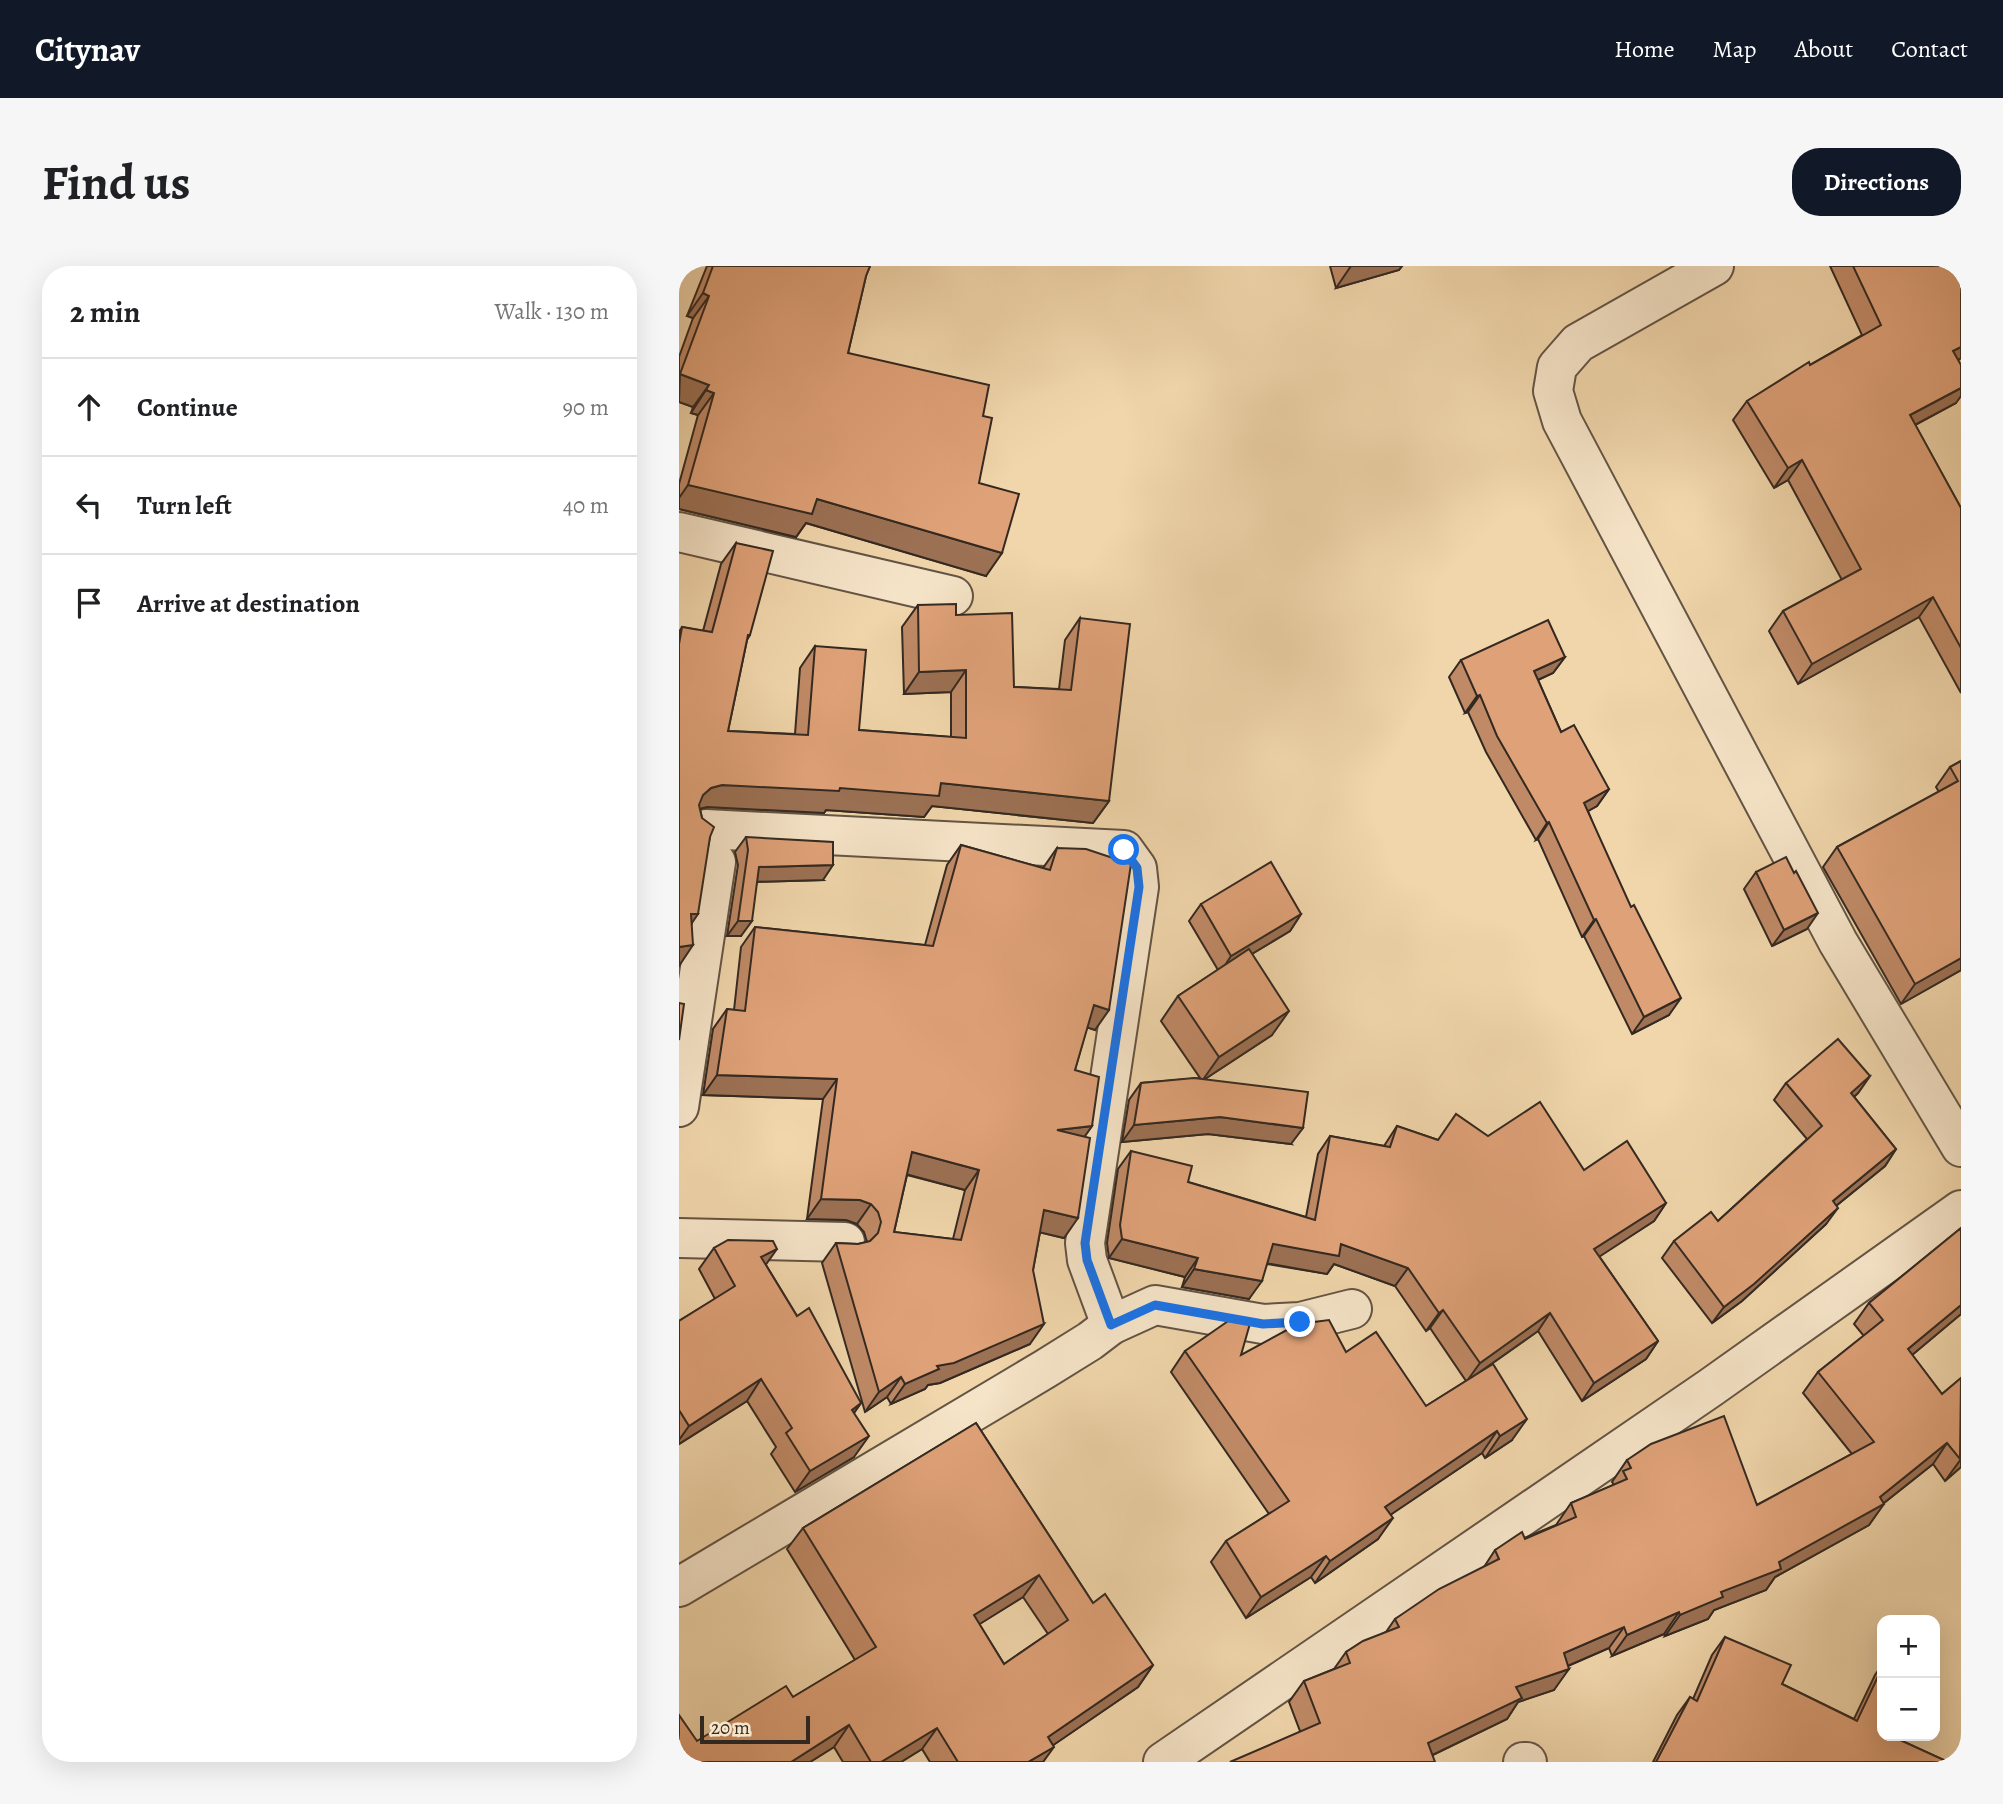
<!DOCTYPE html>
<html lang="en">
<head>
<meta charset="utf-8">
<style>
	:root { --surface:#fff; --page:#f6f6f6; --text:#202124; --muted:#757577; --line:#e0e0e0; --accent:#111827 }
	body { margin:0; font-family:Alegreya,serif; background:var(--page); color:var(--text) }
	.controls { position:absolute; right:21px; bottom:21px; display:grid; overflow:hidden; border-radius:14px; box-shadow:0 7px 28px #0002 }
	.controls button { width:63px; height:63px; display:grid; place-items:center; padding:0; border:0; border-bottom:2px solid var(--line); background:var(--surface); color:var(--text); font:35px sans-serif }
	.scale { position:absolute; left:21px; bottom:18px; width:110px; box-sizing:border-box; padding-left:7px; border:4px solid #342921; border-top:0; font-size:19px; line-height:24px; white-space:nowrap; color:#342921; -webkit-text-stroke:5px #f6e4c8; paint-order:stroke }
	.stop { position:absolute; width:21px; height:21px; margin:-16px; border:5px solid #1a73e8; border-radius:50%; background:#fff }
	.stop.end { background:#1a73e8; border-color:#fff; box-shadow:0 2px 7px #0008 }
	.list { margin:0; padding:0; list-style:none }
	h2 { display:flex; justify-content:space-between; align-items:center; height:91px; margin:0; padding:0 28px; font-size:30px }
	h2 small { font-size:23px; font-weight:400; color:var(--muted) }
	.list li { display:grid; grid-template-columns:46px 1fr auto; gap:21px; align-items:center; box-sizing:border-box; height:98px; padding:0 28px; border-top:2px solid var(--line) }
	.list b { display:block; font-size:26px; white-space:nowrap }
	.list em { font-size:23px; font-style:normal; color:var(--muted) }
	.icon { flex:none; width:38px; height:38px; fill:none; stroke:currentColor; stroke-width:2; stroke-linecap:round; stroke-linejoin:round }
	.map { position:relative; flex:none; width:1282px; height:1496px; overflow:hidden; border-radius:28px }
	header { display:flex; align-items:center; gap:42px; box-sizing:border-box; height:98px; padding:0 35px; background:var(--accent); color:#fff }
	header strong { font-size:33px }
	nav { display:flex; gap:38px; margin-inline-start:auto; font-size:24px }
	.intro { display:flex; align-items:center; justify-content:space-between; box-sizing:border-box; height:168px; padding:0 42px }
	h1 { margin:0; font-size:49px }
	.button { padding:18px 32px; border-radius:28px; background:var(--accent); color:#fff; font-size:24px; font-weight:700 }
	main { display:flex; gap:42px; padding:0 42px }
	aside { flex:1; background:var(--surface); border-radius:28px; box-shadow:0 7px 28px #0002 }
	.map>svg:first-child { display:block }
</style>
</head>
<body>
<header>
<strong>Citynav</strong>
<nav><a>Home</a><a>Map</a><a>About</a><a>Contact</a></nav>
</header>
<div class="intro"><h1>Find us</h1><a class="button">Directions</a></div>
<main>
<aside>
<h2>2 min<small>Walk · 130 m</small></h2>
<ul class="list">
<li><svg class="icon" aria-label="ahead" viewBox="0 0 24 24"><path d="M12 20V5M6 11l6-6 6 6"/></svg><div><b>Continue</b></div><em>90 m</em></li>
<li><svg class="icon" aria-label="left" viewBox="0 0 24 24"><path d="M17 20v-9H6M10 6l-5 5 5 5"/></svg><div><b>Turn left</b></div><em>40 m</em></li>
<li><svg class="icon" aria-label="arrive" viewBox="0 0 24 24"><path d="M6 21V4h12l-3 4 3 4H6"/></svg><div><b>Arrive at destination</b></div></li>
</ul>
</aside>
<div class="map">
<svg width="1282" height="1496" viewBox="0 0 1282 1496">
	<rect width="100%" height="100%" fill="#f1d6ab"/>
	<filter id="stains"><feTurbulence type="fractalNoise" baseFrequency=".00286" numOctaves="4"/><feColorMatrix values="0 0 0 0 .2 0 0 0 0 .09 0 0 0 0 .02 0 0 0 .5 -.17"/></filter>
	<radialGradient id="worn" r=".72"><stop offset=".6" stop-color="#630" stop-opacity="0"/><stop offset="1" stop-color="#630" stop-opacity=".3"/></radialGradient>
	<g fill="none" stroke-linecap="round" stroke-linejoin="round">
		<g stroke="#635444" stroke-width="42">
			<g id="minor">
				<polyline points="1035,0 899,77 878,101 874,125 883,155 1159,676 1282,881"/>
				<polyline points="0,266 274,330"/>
				<polyline points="27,563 445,584 458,602 460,621 406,977 408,994 432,1059"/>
				<polyline points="0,841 37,596"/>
				<polyline points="0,972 166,976"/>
				<polyline points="0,1321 366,1103 411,1075 432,1059 476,1039 584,1058 621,1056 673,1043"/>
				<polyline points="484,1496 1031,1122 1282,944"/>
				<polyline points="844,1496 848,1496"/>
			</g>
		</g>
		<use href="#minor" stroke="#f6e4c8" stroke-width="38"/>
	</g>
	<g fill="#c08a67" stroke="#342921" stroke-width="2" fill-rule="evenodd">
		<polygon points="28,0 191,0 187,10 169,87 304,150 300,217 307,310 127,257 117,271 0,243 0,218 19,149 12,147 14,141 0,136 0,91 14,52 8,50"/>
		<polygon points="651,0 723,0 720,4 657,22"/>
		<polygon points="1151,0 1280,0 1282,92 1279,94 1277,137 1236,159 1282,242 1282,427 1240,351 1119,418 1090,365 1104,345 1163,314 1109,214 1095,222 1054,154 1068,135 1183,69"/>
		<polygon points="57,277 71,369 68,374 49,465 116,468 121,402 136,380 180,464 272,471 272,426 225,428 223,361 239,339 277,349 335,421 380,423 386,374 401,352 430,535 414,557 253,540 245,551 147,544 145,547 28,541 21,543 23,552 31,571 13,657 0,700 0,366 3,361 24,365 42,298"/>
		<polygon points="886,391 874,407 859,414 882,466 930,523 918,540 909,545 990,749 953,768 905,670 903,671 859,573 857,574 807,486 789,446 786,447 770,411 782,394"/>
		<polygon points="1282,495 1282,704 1222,738 1144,601 1158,581 1260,526 1257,521 1271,501"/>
		<polygon points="67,571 144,614 78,616 62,670 48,670 59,599 56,586"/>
		<path d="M282,579l82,23 14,-20 38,182 -8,-3 -12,43 17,56 -8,11 -20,101 -24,-6 -7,38 -3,74 -90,39 -12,2 -3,4 -34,15 -4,-7 -22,15 -43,-149 14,-20 22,1 9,-2 -3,-10 -7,-8 -11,-4 -39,-1 16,-120 -120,-4 10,-66 14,-20 7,1 7,-63 14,-20 170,18 22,-80zM228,909l58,15 -12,49 -59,-7z"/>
		<polygon points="1077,606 1128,663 1093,680 1065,623"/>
		<polygon points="522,638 622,648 611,665 573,688 593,769 526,813 612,878 529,868 443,876 450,834 462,817 521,812 482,755 499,730 539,704 510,655"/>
		<polygon points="1191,810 1179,827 1175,831 1217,883 1206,900 1157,940 1147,958 1063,1035 1033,1057 983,992 995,975 1039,955 1128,873 1095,834 1107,817"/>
		<polygon points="718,860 759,874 809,870 905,904 987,937 975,955 920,990 979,1075 967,1093 903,1135 859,1065 804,1104 833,1174 806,1192 803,1187 712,1248 699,1273 636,1317 632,1311 567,1352 532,1296 547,1275 590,1248 492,1106 506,1085 562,1089 667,1086 747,1140 787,1115 751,1062 747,1065 716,1020 655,998 648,1008 588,998 570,1033 503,1021 506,1011 430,992 428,977 439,903 452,885 509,916 627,951 639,888 651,870 705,880"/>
		<polygon points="1282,962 1282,1048 1233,1089 1263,1128 1282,1112 1282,1201 1266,1215 1254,1198 1205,1237 1190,1259 1096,1311 1087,1324 1035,1344 1029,1353 986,1370 985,1368 933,1390 930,1382 889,1400 875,1424 839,1436 828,1453 754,1489 621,1465 610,1436 625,1415 655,1403 667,1386 707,1366 716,1353 805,1301 816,1284 877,1259 892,1237 935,1219 933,1216 948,1194 1078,1239 1173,1188 1124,1127 1139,1106 1185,1070 1175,1058 1190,1037"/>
		<polygon points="35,982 87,999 118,1050 182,1137 175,1147 175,1191 116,1226 92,1188 97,1181 68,1135 0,1178 0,1055 36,1033 20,1003"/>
		<path d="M297,1157l117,180 60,62 -15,22 -85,58 -10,17h-113l-8,-13 -21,13h-58l-9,-15 -24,15h-131l18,-21 96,-44 62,-37 -68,-111 16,-21zM344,1331l25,37 -44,30 -25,-40z"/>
		<polygon points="1046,1371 1103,1418 1175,1453 1196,1409 1203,1399 1203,1470 1221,1474 1269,1496 974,1496 998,1449 1011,1431 1014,1433 1033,1389"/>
	</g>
	<g fill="#9c7154" stroke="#342921" stroke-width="2">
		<polygon points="672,0 723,0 720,4 657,22"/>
		<polygon points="24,27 30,30 14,52 8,50"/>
		<polygon points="1282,81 1282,92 1261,105 1274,85"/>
		<polygon points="1,108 30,119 14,141 0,136"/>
		<polygon points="1282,122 1282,130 1277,137 1217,169 1231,149"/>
		<polygon points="27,124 35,127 19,149 12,147"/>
		<polygon points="1123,194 1109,214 1095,222 1109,202"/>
		<polygon points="9,219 138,233 323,287 307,310 127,257 117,271 0,243 0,232"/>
		<polygon points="1254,331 1240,351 1119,418 1133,398"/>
		<polygon points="886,391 874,407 843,421 855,405"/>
		<polygon points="287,404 272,426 225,428 240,406"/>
		<polygon points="801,429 789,446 786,447 798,430"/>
		<polygon points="262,517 430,535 414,557 253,540 245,551 147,544 145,547 28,541 16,544 24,529 32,522 43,519 161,522"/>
		<polygon points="930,523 918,540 893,554 905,537"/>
		<polygon points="870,556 859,573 857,574 868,557"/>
		<polygon points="154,599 144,614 70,616 80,601"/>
		<polygon points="1139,647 1128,663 1093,680 1105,664"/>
		<polygon points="12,648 19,648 4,670"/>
		<polygon points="622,648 611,665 541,707 552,690"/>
		<polygon points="917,653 905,670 903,671 915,654"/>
		<polygon points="59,655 73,655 62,670 48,670"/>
		<polygon points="14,679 0,700 0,681"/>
		<polygon points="1282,692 1282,704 1222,738 1236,718"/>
		<polygon points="1002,732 990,749 953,768 965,751"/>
		<polygon points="415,739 430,744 416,764 401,759"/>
		<polygon points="610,745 593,769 523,815 540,791"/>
		<polygon points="38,809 158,813 144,833 24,829"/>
		<polygon points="1191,810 1179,827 1160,844 1172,827"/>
		<polygon points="541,851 624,862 612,878 529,868 443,876 455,859"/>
		<polygon points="413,860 399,880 378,864"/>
		<polygon points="1217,883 1206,900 1142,952 1154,935"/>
		<polygon points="233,886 300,904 286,924 219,906"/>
		<polygon points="142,933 181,934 192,938 178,958 167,954 128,953"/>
		<polygon points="987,937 975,955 903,1002 915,983"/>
		<polygon points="1159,942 1147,958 1063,1035 1033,1057 1045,1041"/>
		<polygon points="365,944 399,952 385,972 351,964"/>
		<polygon points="443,973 519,992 506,1011 430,992"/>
		<polygon points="594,978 662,978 729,1002 716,1020 655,998 648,1008 581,996"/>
		<polygon points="98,983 83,1004 82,991"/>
		<polygon points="515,1003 583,1015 570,1033 503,1021"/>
		<polygon points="1282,1039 1282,1048 1214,1105 1229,1083"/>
		<polygon points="764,1044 751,1062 747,1065 760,1047"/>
		<polygon points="871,1047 859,1065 788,1115 801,1097"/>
		<polygon points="365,1058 351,1078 261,1117 249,1119 246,1123 212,1138 226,1118 258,1100"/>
		<polygon points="979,1075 967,1093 903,1135 915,1117"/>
		<polygon points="222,1111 208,1131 186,1146 200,1126"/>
		<polygon points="82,1113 68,1135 0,1178 0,1174 10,1160"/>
		<polygon points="182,1137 167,1158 173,1144"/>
		<polygon points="848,1153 833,1174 806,1192 821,1170"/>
		<polygon points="818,1165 803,1187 692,1262 706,1241"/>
		<polygon points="190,1170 175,1191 116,1226 131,1205"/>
		<polygon points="1268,1177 1254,1198 1201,1240 1205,1238 1190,1259 1096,1311 1087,1324 1035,1344 1029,1353 986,1370 1001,1349 1042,1326 1201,1231"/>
		<polygon points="1282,1193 1282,1201 1266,1215"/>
		<polygon points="714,1252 699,1273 636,1317 651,1295"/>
		<polygon points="647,1290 632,1311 567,1352 582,1331"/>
		<polygon points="360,1309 344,1331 280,1371 295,1349"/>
		<polygon points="1000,1346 985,1368 933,1390 948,1369"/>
		<polygon points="945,1361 930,1382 870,1408 885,1387"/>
		<polygon points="474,1399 459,1421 354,1493 369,1471"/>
		<polygon points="890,1403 875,1424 839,1436 828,1453 739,1496 749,1477 837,1421"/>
		<polygon points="170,1459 155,1481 131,1496 112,1496"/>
		<polygon points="258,1462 243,1483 222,1496 202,1496"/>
		<polygon points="375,1481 364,1496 349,1496"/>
	</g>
	<g fill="#dfa178" stroke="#342921" stroke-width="2" fill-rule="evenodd">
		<polygon points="34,0 191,0 187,10 169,87 310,119 304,150 313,152 300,217 340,228 323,287 138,233 133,248 9,219 35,127 27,124 30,119 1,108 30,30 24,27"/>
		<polygon points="1174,0 1280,0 1282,5 1282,81 1274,85 1282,99 1282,122 1231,149 1282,242 1282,382 1254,331 1133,398 1104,345 1182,303 1123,194 1109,202 1068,135 1130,96 1131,99 1202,59"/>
		<polygon points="57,277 94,285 71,369 69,369 49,465 129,469 136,380 187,384 180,464 287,472 287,404 240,406 239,339 277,338 277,349 333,347 335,421 392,424 401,352 451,358 430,535 262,517 260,530 161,522 160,525 43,519 32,522 24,529 20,539 23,552 35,561 31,571 19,648 12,648 14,679 0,681 0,378 3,361 33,366"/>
		<polygon points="869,354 886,391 855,405 882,466 895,459 930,523 905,537 952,641 955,639 1002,732 965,751 917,653 915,654 870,556 868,557 818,470 801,429 798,430 782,394"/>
		<polygon points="1282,495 1282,692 1236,718 1158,581 1279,515 1271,501"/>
		<polygon points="67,571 154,576 154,599 80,601 73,655 59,655 69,584"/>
		<path d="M282,579l89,25 7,-22 29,1 45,15 -22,146 -15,-5 -19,65 24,7 -7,49 -35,4 33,8 -12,80 -34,-8 -11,60 11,54 -90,39 -17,3 2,3 -34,15 -4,-7 -22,15 -43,-149 22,1 12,-3 8,-8 3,-11 -3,-10 -7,-8 -11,-4 -39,-1 16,-120 -120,-4 10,-66 18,2 10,-84 178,19zM233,886l67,18 -18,70 -67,-8z"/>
		<polygon points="1107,591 1115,607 1117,605 1139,647 1105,664 1077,606"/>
		<polygon points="592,596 622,648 552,690 522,638"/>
		<polygon points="570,683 610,745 540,791 499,730"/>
		<polygon points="0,737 5,738 0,774"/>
		<polygon points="1159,773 1191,810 1172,827 1217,883 1154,935 1159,942 1075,1018 1045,1041 995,975 1032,946 1039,955 1143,860 1107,817"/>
		<polygon points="515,812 629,826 624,862 541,851 455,859 462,817"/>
		<polygon points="861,836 905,904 948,875 987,937 915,983 979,1075 915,1117 871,1047 801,1097 764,1044 760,1047 729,1002 662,978 660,990 594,978 583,1015 515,1003 519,992 443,973 441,959 452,885 513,900 509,916 636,954 651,870 711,881 718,860 759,874 777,848 809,870"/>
		<polygon points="1282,962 1282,1039 1229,1083 1263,1128 1282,1112 1281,1193 1268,1177 1201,1231 1205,1238 1100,1296 1102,1303 1042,1326 1044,1331 1001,1349 1000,1346 948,1369 945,1361 885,1387 890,1403 837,1421 843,1432 749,1477 756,1496 551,1496 641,1457 625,1415 671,1397 667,1386 684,1375 720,1361 716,1353 760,1323 820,1293 816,1284 843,1266 846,1273 897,1251 892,1237 948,1213 944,1205 952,1202 948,1194 972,1178 1045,1150 1078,1239 1195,1176 1139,1106 1204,1054 1190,1037"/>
		<polygon points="49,974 94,975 98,983 82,991 118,1050 130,1042 182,1137 173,1144 190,1170 131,1205 107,1167 113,1162 82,1113 10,1160 0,1144 0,1055 56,1020 35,982"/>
		<polygon points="555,1051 572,1054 562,1089 619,1058 650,1054 667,1086 697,1066 747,1140 814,1098 848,1153 821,1170 818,1165 706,1241 714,1252 651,1295 647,1290 582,1331 547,1275 610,1235 506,1085"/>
		<path d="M297,1157l117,180 12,-9 48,71 -105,72 6,10 -26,15h-70l-21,-34 -56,34h-10l-22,-37 -58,37h-112v-47l18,26 89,-55 7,11 83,-50 -73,-119zM360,1309l29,45 -64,44 -30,-49z"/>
		<polygon points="1046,1371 1112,1399 1103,1418 1178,1455 1203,1402 1203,1470 1223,1470 1221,1474 1269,1496 977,1496 1011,1431 1018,1435"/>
	</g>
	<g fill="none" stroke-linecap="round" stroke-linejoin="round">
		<polyline stroke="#1a73e8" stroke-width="9" points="445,584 458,602 460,621 406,977 408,994 432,1059 476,1039 584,1058 621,1056"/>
	</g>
	<rect width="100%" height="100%" filter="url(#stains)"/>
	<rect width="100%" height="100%" fill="url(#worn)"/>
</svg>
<div class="controls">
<button>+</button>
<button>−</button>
</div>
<div class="scale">20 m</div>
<div class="stop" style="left:445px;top:584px"></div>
<div class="stop end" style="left:621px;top:1056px"></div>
</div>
</main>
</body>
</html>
